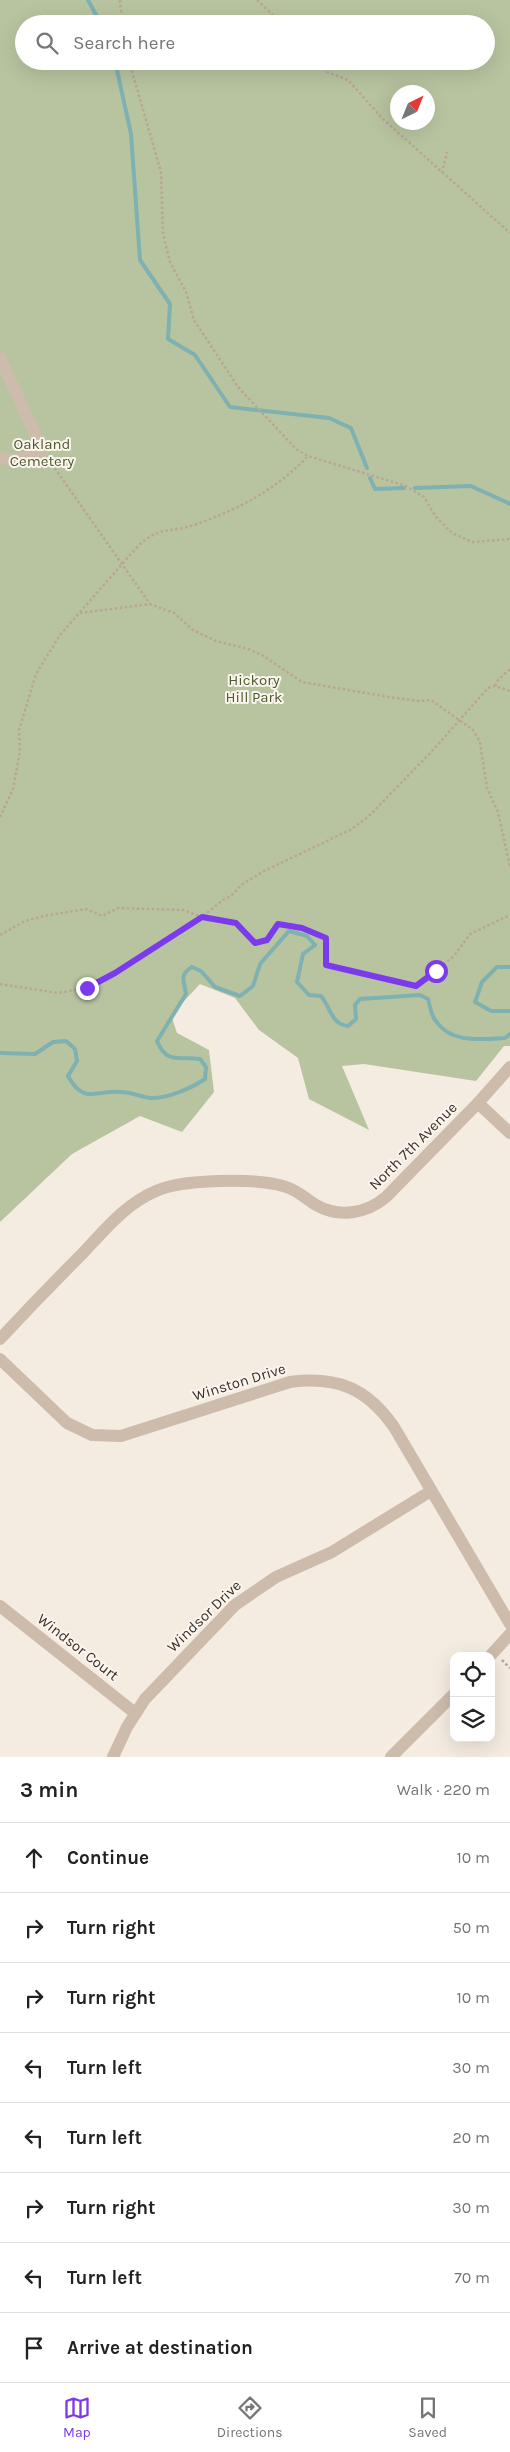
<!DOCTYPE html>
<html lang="en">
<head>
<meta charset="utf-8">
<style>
	:root { --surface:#fff; --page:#f6f6f6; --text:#222; --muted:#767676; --line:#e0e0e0; --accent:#7c3aed }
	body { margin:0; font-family:Karla,sans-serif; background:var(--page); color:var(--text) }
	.controls { position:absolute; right:15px; bottom:15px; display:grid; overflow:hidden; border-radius:10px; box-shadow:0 5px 20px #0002 }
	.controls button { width:45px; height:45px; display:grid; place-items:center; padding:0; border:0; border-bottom:1px solid var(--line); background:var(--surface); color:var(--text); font:25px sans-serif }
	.compass { position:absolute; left:390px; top:85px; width:45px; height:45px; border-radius:50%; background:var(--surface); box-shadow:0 5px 20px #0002; rotate:43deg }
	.stop { position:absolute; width:15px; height:15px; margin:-11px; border:4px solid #7c3aed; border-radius:50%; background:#fff }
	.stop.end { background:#7c3aed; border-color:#fff; box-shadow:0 1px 5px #0008 }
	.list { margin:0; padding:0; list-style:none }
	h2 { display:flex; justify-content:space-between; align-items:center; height:65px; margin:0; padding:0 20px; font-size:21px }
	h2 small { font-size:16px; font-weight:400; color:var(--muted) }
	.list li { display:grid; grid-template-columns:32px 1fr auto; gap:15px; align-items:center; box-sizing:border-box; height:70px; padding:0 20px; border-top:1px solid var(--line) }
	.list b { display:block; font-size:19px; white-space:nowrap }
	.list em { font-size:16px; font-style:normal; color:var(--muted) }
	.icon { flex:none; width:28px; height:28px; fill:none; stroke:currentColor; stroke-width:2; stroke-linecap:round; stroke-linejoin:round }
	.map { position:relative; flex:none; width:510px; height:1757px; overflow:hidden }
	.search { position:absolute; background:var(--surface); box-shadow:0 5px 20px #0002; left:15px; right:15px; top:15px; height:55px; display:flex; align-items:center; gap:12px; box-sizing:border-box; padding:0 18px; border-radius:28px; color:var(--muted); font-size:19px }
	.sheet { height:625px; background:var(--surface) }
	nav { display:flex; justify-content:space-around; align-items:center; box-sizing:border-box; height:70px; border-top:1px solid var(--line); background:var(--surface); font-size:14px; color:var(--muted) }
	nav a { display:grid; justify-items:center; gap:2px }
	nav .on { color:var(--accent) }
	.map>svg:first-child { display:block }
</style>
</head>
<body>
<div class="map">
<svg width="510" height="1757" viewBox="0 0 510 1757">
	<rect width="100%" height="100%" fill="#f4ebe1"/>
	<path fill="#b8c4a0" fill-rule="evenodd" d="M0,0h510v1046h-6l-28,35 -112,-17 -22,2 27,64 -60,-31 -11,-41 -39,-28 -24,-32 -35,-14 -29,31 6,18 32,17 5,42 -32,40 -42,-16 -68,38 -72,68zM24,24h462v37h-462zM398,92h30v30h-30z"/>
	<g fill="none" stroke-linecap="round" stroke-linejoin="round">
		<g stroke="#7fb0b2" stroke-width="4">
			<polyline points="88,0 101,24"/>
			<polyline points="115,61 131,134 140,260 170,304 168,339 195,355 230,407 329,418 351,428 367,468"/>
			<polyline points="370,478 375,489 404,488"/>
			<polyline points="415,488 471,486 510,504"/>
			<polyline points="510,967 497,967 482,982 475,1002 491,1011 510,1011"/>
			<path d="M0,1053l35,1 18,-12 13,-1 9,8 2,12 -9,15c16,29 27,14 53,16 10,0 20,5 30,6 15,1 41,-10 54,-19l1,-12 -6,-8c-21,-3 -33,6 -43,-18l29,-47c-2,-13 -7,-19 6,-27l9,4 14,16 25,9 13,-10 7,-22 29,-33 18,5 8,9 -12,9 -6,28 12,13 12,1c10,12 10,28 27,30l8,-7 -1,-14 5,-6 60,-4 8,4c2,7 3,17 8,22 15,23 46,18 69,17l5,-4"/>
		</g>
		<g stroke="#b9a596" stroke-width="2.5" stroke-dasharray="2.5 2.5" stroke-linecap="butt">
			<polyline points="120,0 122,24"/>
			<polyline points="257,0 282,24"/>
			<polyline points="129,61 161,172 163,234 170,262 186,292 194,320 238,387 296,449 308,456 406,486 424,497 436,517 452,533 472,542 510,539"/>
			<polyline points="316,61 327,72 348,80 383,119 510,233"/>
			<polyline points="442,173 447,152"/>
			<polyline points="49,460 150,604"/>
			<polyline points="80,613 150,604 174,613 193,630 216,641 248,649 262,655 302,682 395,698 419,701 431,700 473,730 480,742 487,788 498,812 510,867"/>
			<polyline points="495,686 498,680 510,669"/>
			<path d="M0,817l13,-28 7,-38 -1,-21 17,-56 24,-39 77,-88c24,-23 34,-13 60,-23 42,-15 80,-35 111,-68"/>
			<polyline points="0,935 25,921 44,916 86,909 102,916 118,908 183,910 202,917 236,923 255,943 267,940 278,924 302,928 326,938 326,965 416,986 454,956 470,934 510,915"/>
			<polyline points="0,984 58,993 87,988 115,973 202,917 223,900 231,896 241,885 264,871 350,830 368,817 433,750 488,688 495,686 510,691"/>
			<polyline points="502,1660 510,1668"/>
		</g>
		<g stroke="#cdbbac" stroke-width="12">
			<polyline points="0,358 43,451 13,461 0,457"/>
			<polyline points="478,1103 510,1133"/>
			<path d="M0,1339c27,-29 54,-57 82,-85 22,-23 43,-50 74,-63 26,-12 100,-13 127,-5 13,3 22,12 33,19 23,13 50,9 70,-8l92,-94 32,-36"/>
			<path d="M0,1359l67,64 25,12 29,1 169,-54c47,-6 77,6 104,45l116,197"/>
			<polyline points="0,1606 135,1713"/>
			<polyline points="490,1656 510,1634"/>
			<polyline points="113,1757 127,1727 145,1699 235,1605 276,1577 332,1552 431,1491"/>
			<polyline points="391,1757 454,1694"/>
		</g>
	</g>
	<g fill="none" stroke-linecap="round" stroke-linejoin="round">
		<polyline stroke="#7c3aed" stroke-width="6" points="87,988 115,973 202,917 236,923 255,943 267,940 278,924 302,928 326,938 326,965 416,986 436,971"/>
	</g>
	<g text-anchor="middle" stroke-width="4" stroke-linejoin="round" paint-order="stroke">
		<g font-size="15" fill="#4a5a2e" stroke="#fbf5ee">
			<text x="42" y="449">Oakland<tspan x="42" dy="17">Cemetery</tspan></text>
			<text x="254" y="685">Hickory<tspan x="254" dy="17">Hill Park</tspan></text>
		</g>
		<g font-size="15" fill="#3b302b" stroke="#fbf5ee">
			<text transform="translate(413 1146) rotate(-45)" y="5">North 7th Avenue</text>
			<text transform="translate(239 1382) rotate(-17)" y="5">Winston Drive</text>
			<text transform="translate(204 1616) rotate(-44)" y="5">Windsor Drive</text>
			<text transform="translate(78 1647) rotate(38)" y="5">Windsor Court</text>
		</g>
	</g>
</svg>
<div class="controls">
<button><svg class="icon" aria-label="locate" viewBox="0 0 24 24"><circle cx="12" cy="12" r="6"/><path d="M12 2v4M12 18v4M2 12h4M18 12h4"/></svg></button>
<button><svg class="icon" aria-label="layers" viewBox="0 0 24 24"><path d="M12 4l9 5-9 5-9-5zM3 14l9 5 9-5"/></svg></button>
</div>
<svg class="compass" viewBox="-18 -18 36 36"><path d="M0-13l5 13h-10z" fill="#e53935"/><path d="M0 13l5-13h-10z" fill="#767676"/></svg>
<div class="stop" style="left:436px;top:971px"></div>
<div class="stop end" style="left:87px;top:988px"></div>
<div class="search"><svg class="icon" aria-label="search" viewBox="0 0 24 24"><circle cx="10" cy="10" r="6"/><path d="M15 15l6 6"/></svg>Search here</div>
</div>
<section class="sheet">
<h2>3 min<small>Walk · 220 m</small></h2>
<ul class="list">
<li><svg class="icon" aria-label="ahead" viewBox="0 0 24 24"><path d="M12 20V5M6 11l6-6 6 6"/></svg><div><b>Continue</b></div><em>10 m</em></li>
<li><svg class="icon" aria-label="right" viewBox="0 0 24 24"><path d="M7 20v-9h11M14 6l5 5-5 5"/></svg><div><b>Turn right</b></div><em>50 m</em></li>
<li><svg class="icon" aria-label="right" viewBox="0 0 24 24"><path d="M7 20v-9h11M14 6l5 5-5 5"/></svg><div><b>Turn right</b></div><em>10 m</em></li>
<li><svg class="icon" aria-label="left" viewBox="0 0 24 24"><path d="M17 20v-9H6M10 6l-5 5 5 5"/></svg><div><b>Turn left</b></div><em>30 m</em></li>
<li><svg class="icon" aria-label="left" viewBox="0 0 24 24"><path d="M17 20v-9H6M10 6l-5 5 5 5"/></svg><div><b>Turn left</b></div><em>20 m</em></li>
<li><svg class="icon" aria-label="right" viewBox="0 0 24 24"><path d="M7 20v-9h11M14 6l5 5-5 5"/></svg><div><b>Turn right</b></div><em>30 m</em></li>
<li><svg class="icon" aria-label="left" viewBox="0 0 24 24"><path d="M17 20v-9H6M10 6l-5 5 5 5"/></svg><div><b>Turn left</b></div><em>70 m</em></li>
<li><svg class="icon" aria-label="arrive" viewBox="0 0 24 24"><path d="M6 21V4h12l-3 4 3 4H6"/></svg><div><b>Arrive at destination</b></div></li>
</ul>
</section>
<nav>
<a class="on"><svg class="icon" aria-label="map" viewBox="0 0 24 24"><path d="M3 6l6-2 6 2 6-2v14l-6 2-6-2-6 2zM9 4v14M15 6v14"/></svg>Map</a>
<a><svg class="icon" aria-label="directions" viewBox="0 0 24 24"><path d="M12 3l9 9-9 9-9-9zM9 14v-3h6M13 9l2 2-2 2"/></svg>Directions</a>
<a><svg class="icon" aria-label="saved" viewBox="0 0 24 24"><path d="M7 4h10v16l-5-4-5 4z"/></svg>Saved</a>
</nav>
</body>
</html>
